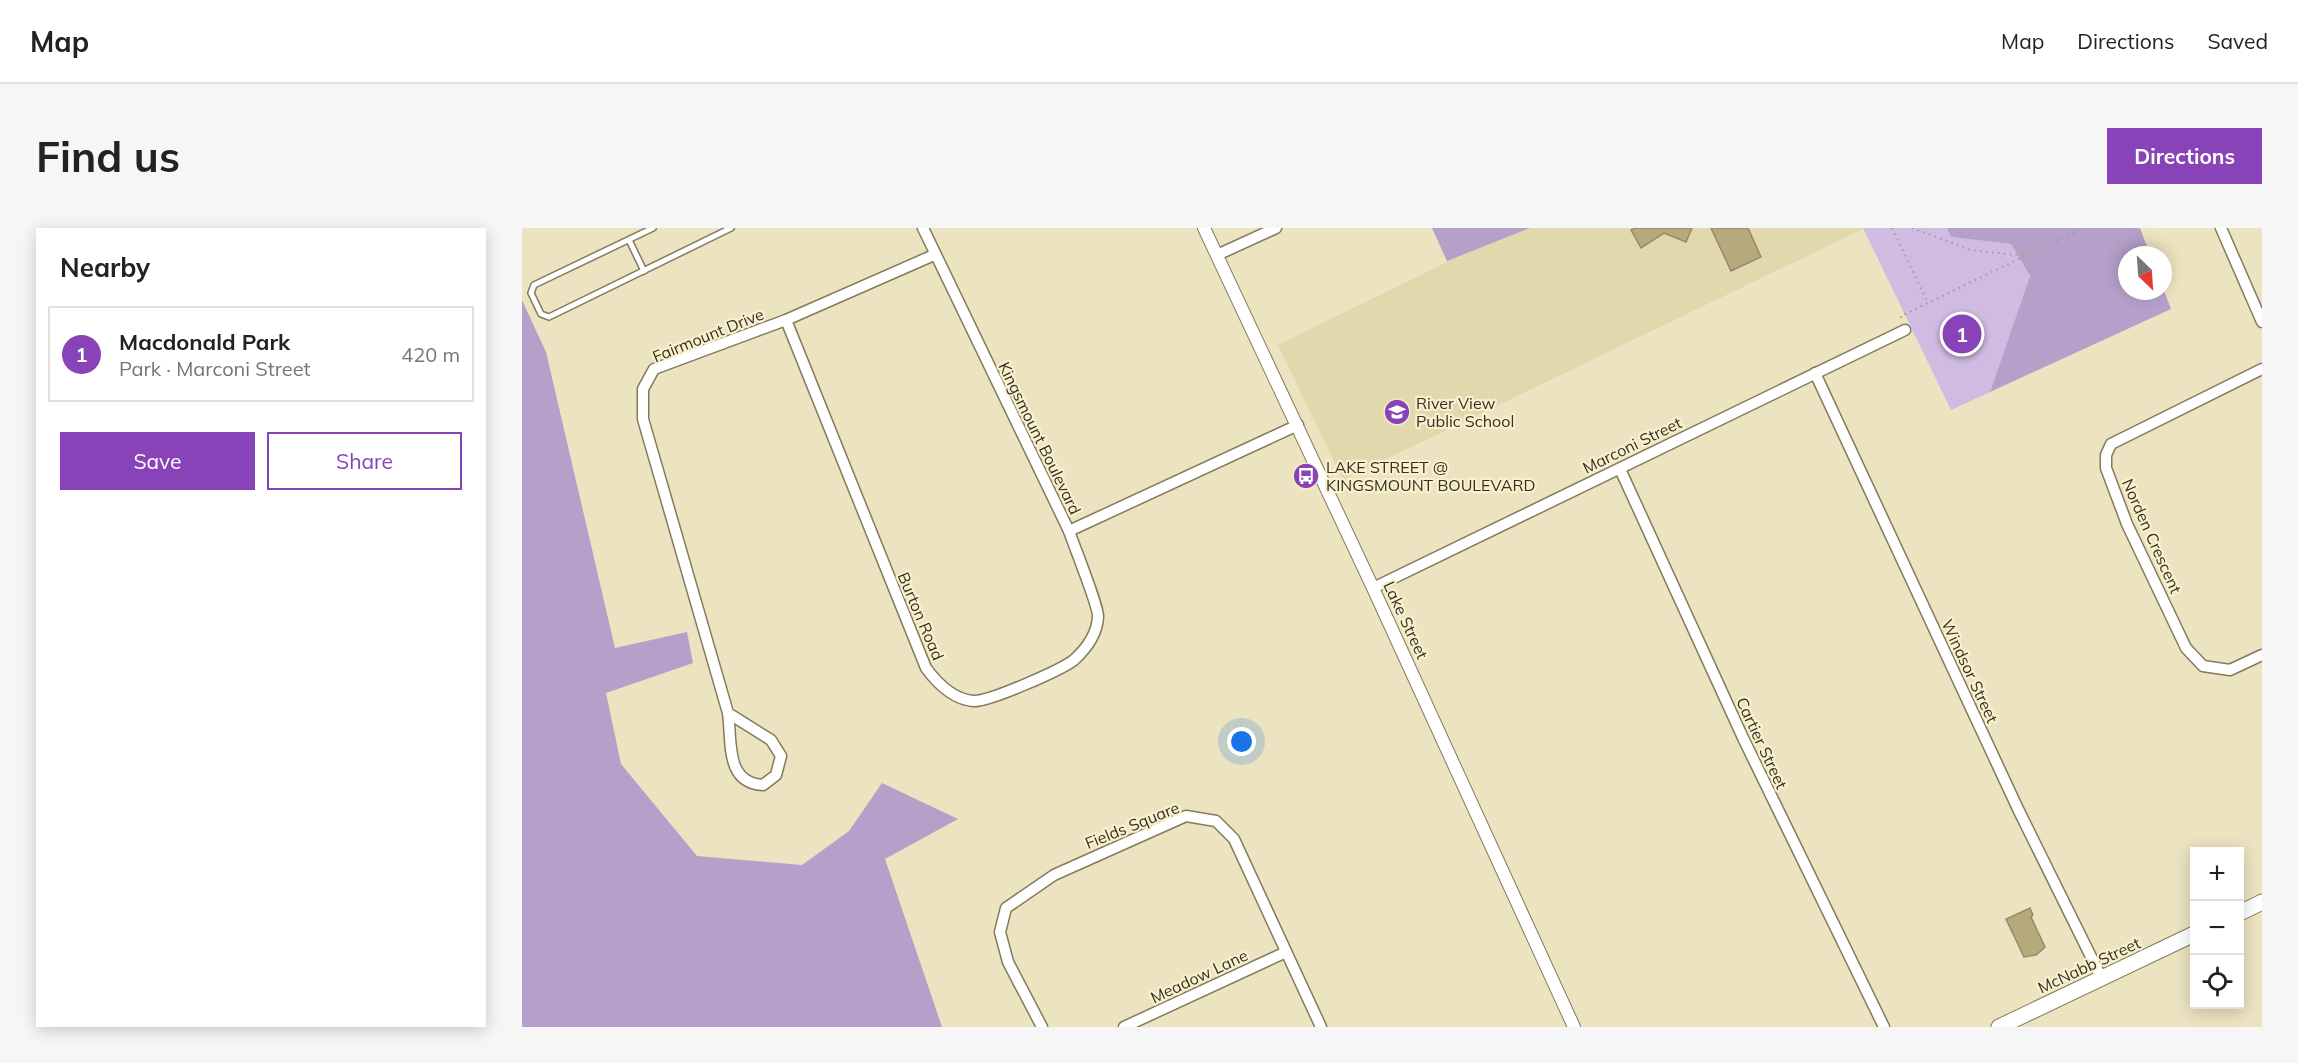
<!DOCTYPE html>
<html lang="en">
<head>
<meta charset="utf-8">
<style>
	:root { --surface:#fff; --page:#f6f6f6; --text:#222; --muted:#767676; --line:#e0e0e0; --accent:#8743b7 }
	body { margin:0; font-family:Mulish,sans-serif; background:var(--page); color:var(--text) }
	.controls { position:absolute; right:18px; bottom:18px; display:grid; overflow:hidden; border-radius:0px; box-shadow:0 3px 15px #0003 }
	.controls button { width:54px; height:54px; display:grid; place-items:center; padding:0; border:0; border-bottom:2px solid var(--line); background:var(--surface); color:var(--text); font:30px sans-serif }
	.compass { position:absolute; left:1596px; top:18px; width:54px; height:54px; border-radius:50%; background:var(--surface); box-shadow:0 3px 15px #0003; rotate:155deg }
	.you { position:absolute; left:720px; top:514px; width:21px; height:21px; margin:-15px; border:4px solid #fff; border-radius:50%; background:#1a73e8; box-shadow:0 0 0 9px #1a73e833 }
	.badge { display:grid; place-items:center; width:39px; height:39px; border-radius:50%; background:var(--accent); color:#fff; font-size:20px; font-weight:700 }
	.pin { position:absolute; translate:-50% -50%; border:3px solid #fff; box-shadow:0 2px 6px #0006 }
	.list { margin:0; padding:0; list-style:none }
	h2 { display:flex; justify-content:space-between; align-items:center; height:78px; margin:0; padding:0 24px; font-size:26px }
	h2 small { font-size:20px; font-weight:400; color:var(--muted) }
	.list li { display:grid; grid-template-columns:39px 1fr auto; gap:18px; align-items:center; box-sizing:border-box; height:96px; margin:0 12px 12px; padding:0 12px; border:2px solid var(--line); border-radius:0px }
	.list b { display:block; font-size:22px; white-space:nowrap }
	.list p { margin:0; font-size:20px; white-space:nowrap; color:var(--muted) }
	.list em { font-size:20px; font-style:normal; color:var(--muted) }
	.actions { display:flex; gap:12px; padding:18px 24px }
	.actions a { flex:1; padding:14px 0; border:2px solid var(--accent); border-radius:0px; text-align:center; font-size:21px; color:var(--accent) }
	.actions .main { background:var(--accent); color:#fff }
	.icon { flex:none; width:33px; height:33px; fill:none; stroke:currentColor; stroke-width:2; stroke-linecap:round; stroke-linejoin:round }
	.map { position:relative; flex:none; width:1740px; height:799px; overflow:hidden; border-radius:0px }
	header { display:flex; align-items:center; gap:36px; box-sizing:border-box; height:84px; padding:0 30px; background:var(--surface); border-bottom:2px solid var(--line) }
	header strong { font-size:28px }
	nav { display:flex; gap:33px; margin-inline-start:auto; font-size:21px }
	.intro { display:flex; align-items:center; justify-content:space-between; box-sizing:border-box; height:144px; padding:0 36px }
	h1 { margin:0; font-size:42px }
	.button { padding:15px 27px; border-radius:0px; background:var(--accent); color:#fff; font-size:21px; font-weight:700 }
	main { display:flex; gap:36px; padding:0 36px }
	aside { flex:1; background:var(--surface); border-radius:0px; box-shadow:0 3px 15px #0003 }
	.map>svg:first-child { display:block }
</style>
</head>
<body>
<header>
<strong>Map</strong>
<nav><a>Map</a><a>Directions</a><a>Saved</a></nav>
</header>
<div class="intro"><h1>Find us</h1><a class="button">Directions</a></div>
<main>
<aside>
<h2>Nearby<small></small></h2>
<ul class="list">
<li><span class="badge">1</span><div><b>Macdonald Park</b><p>Park · Marconi Street</p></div><em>420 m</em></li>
</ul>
<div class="actions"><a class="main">Save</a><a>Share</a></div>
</aside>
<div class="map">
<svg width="1740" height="799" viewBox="0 0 1740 799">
	<rect width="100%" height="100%" fill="#ece3c0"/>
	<polygon fill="#e2d8ae" points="910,0 1341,0 1341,1 821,252 756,117 925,34"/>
	<polygon fill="#d0bbe3" points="1341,0 1425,0 1430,9 1489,16 1508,48 1468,164 1429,182"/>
	<g fill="#b6a0ca">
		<polygon points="910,0 1008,0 925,33"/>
		<polygon points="1425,0 1618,0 1628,27 1605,27 1605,63 1641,63 1641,60 1649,81 1468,164 1508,48 1489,16 1429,9"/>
		<polygon points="0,72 24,124 93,420 165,404 171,435 84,465 99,536 175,628 280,637 327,603 360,555 436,591 363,631 420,799 0,799"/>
	</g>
	<g fill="#b6a97c" stroke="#948b6b" stroke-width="1.5">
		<polygon points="1114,0 1170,0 1164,14 1142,5 1119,20 1109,2"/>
		<polygon points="1189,0 1226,0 1239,29 1209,43"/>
		<polygon points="1508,680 1511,687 1509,689 1523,719 1514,727 1502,729 1484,691"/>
	</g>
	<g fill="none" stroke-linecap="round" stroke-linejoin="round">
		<g stroke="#847b5c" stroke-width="8">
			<g id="service">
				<polyline points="131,0 12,57 9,65 19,86 27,89 209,0"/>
				<polyline points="107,12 122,43"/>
			</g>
		</g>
		<g stroke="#847b5c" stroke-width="13">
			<g id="minor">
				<polyline points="401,0 547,303 776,197"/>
				<polyline points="1699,0 1740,94"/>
				<polyline points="695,27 754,0"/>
				<path d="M264,92l140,348c11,15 26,31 47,33 16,1 88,-31 101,-41 12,-11 23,-26 24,-43 1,-10 -24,-71 -29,-86"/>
				<polyline points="1740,141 1589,216 1584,227 1584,240 1605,296 1664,420 1681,438 1708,442 1740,427"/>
				<polyline points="1293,145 1496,581 1580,751"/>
				<polyline points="1098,241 1222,512 1362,799"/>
				<polyline points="851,360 1383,102"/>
				<path d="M206,485c4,29 -3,70 35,72l13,-10 5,-19 -10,-16 -43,-27 -85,-294v-30l11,-20 132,-49 148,-65"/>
				<polyline points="520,799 486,734 478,704 484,680 532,647 664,588 694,593 712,611 799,799"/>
				<polyline points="602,799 764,724"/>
			</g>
		</g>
		<g stroke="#847b5c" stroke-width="14">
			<polyline id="tertiary" points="682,0 851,360 1052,799"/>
		</g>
		<g stroke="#847b5c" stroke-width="17">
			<g id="secondary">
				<polyline points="1718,685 1740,674"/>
				<polyline points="1477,799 1672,706"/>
			</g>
		</g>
		<g stroke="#a39c81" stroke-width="2" stroke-dasharray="1.5 4.5" stroke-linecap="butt">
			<polyline points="1370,0 1406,75"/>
			<polyline points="1390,0 1449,22 1504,28"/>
			<polyline points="1379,90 1379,88 1561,0"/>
		</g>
		<use href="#service" stroke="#fff" stroke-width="5"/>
		<use href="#minor" stroke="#fff" stroke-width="10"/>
		<use href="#tertiary" stroke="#fff" stroke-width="12"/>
		<use href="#secondary" stroke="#fff" stroke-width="15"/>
	</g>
	<defs>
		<g id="school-disc" transform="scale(1.35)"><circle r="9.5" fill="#8743b7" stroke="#f9f0cd"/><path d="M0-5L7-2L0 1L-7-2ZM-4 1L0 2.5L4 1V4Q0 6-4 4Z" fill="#fff"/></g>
		<g id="bus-disc" transform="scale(1.35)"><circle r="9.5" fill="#8743b7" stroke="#f9f0cd"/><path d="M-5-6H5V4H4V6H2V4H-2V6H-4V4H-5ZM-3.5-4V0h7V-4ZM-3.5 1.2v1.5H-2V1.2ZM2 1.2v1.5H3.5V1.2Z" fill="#fff"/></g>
	</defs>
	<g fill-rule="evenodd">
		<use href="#school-disc" x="875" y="184"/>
		<use href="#bus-disc" x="784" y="248"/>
	</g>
	<g text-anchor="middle" stroke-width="4.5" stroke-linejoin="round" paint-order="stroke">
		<g font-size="16" fill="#343023" stroke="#f9f0cd">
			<text transform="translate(186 107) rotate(-22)" y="6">Fairmount Drive</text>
			<text transform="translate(518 210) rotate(64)" y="6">Kingsmount Boulevard</text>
			<text transform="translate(1110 217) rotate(-26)" y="6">Marconi Street</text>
			<text transform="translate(1630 308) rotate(66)" y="6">Norden Crescent</text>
			<text transform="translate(399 388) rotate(67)" y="6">Burton Road</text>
			<text transform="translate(884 392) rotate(65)" y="6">Lake Street</text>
			<text transform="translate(1448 443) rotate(65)" y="6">Windsor Street</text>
			<text transform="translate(1240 515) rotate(65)" y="6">Cartier Street</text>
			<text transform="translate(610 597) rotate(-22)" y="6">Fields Square</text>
			<text transform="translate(1567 737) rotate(-25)" y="6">McNabb Street</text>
			<text transform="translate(677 748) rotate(-25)" y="6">Meadow Lane</text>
		</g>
		<g font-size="16" fill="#343023" stroke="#f9f0cd" text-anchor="start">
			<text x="894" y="181">River View<tspan x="894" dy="18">Public School</tspan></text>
			<text x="804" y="245">LAKE STREET @<tspan x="804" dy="18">KINGSMOUNT BOULEVARD</tspan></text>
		</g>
	</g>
</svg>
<div class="controls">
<button>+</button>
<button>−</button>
<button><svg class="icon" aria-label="locate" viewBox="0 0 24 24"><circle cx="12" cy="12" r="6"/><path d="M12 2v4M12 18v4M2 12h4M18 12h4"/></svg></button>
</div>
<svg class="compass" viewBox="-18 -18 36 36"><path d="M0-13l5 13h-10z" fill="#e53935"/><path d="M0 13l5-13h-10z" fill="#767676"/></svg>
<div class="you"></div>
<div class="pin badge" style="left:1440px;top:106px">1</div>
</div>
</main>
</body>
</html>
